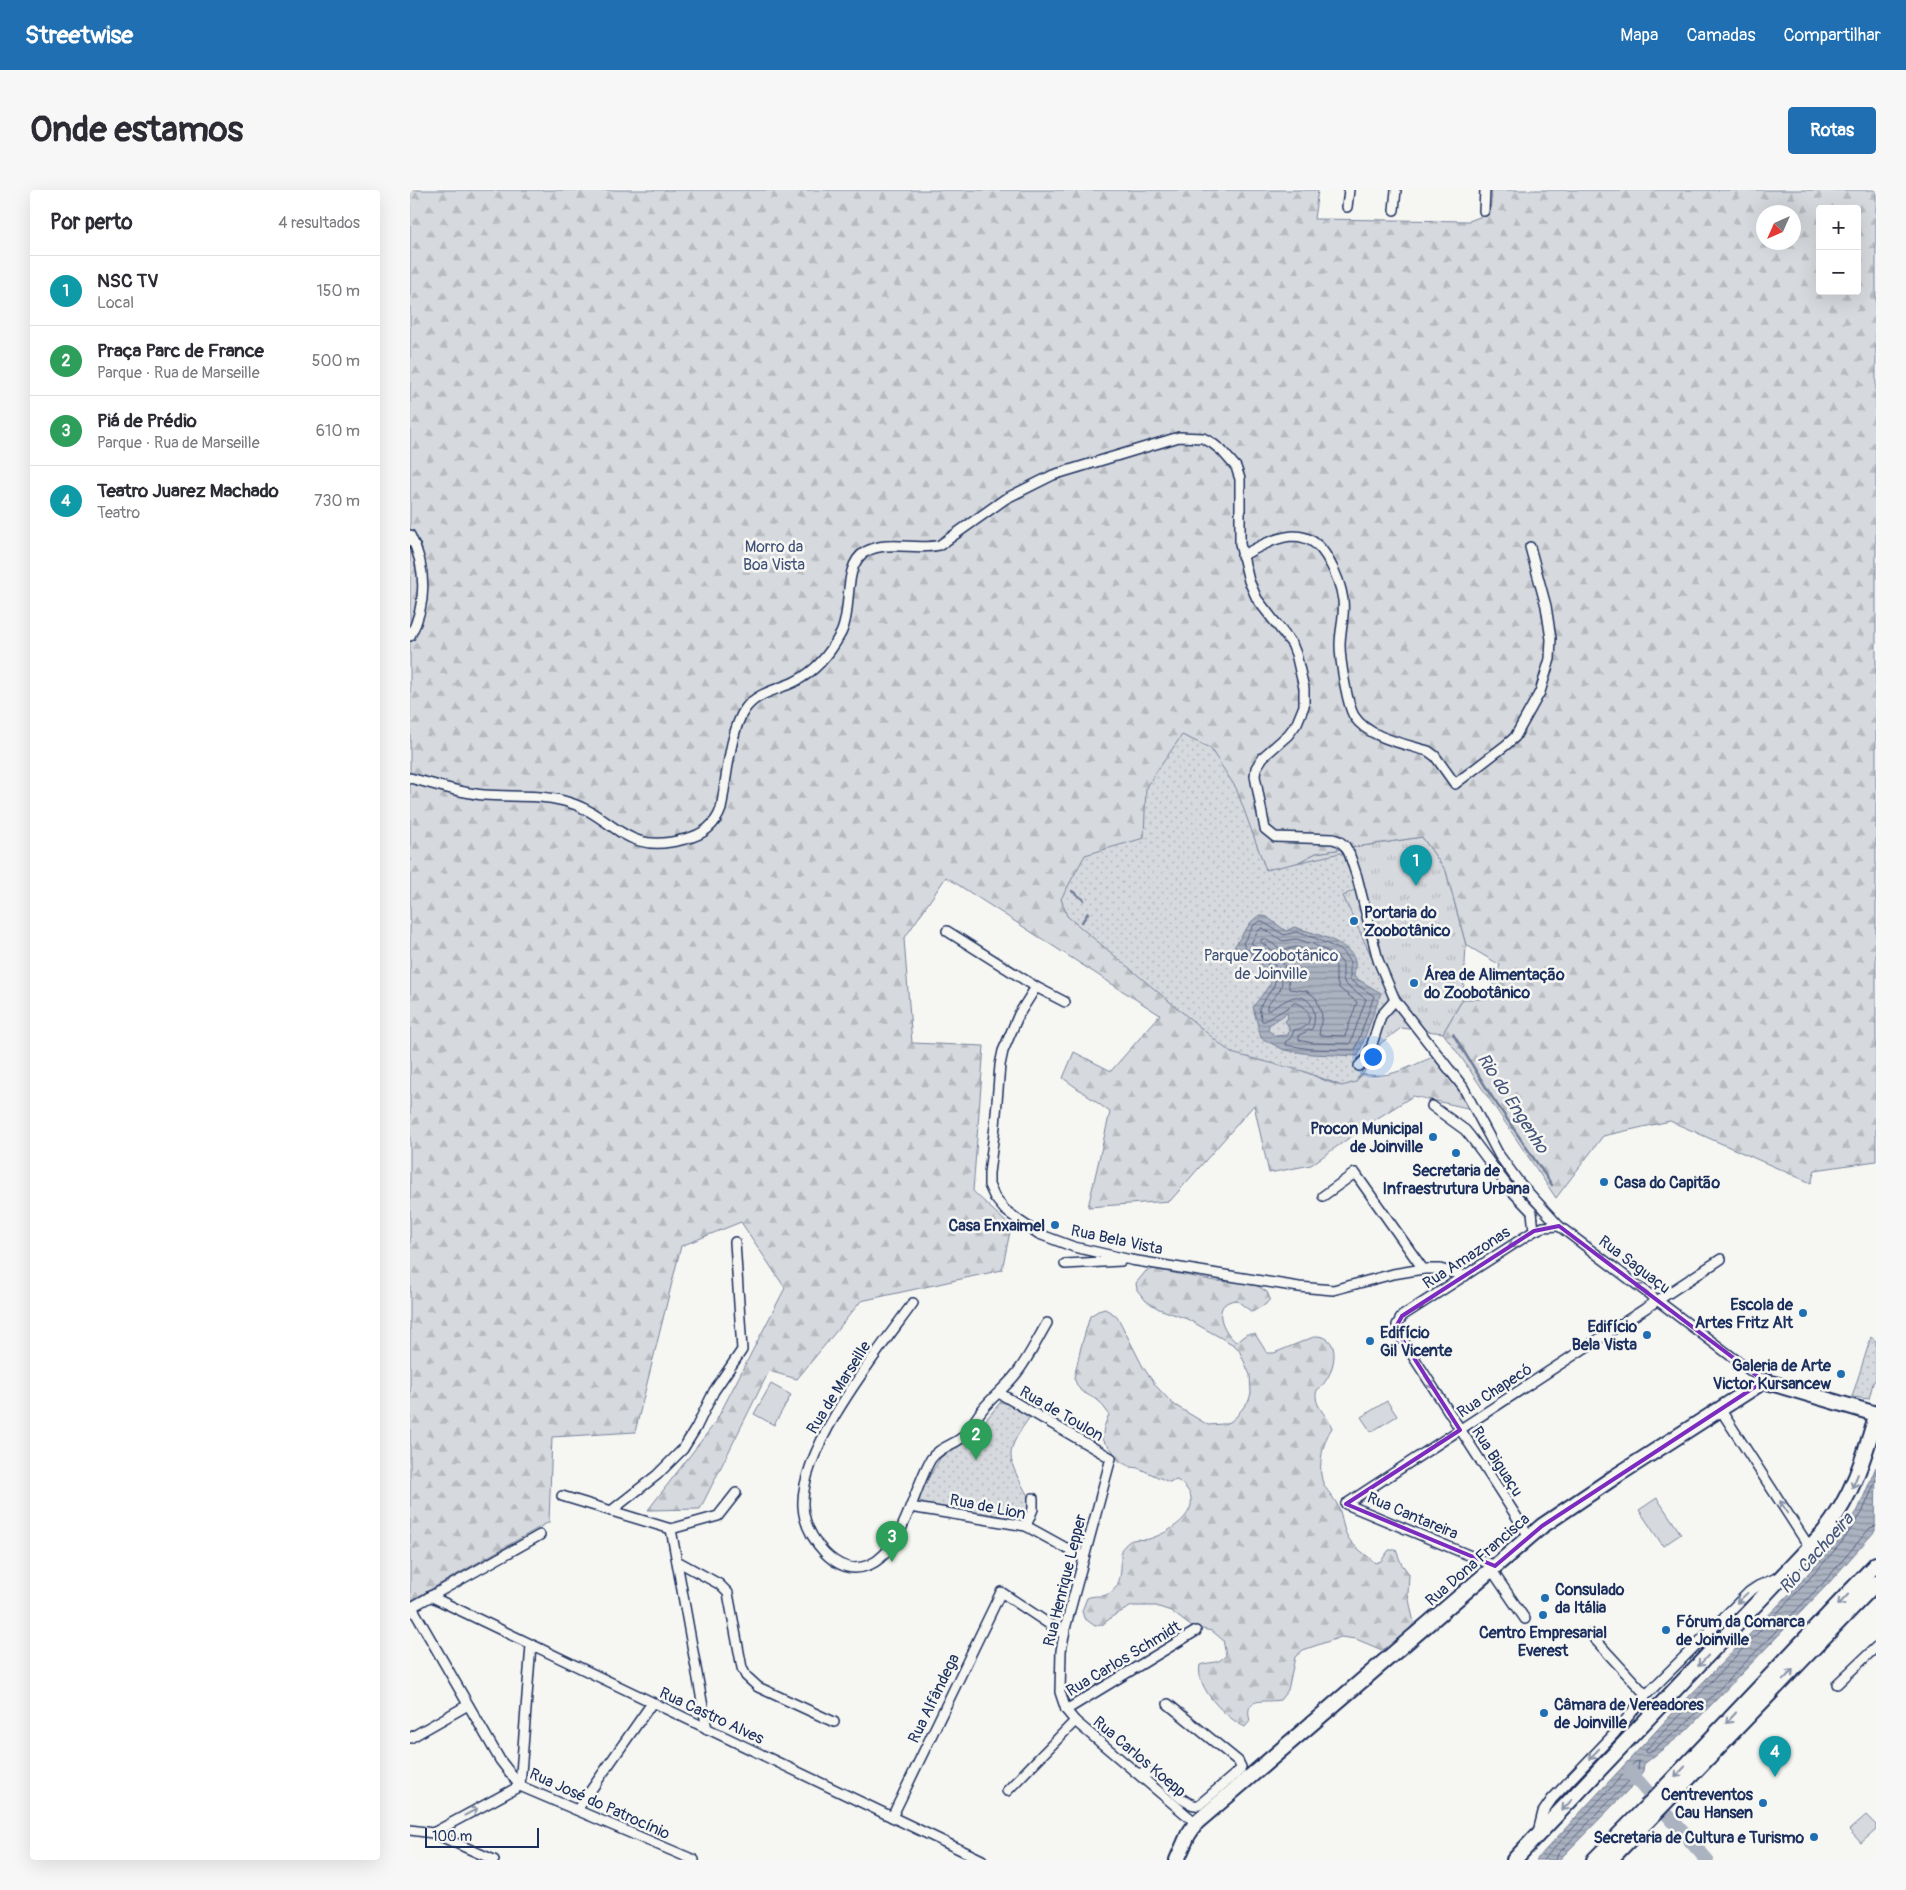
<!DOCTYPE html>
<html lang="pt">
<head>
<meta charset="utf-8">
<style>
	:root { --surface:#fff; --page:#f7f7f7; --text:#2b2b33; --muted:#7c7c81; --line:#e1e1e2; --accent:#1f6fb2 }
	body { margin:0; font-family:Pangolin,sans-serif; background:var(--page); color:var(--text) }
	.controls { position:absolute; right:15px; top:15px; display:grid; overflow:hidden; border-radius:5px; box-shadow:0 5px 20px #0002 }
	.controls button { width:45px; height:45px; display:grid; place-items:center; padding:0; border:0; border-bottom:1px solid var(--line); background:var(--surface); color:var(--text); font:25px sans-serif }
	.compass { position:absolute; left:1346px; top:15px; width:45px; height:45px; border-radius:50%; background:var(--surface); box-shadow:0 5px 20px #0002; rotate:225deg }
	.scale { position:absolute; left:15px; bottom:12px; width:114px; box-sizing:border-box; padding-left:5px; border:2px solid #1b2f5e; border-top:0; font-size:14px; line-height:18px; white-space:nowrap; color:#1b2f5e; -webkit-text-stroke:4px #f6f6f2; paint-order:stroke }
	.you { position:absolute; left:962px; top:866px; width:18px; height:18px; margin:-12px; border:4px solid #fff; border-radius:50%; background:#1a73e8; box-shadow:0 0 0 8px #1a73e833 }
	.badge { display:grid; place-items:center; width:32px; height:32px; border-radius:50%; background:var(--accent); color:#fff; font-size:16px; font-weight:700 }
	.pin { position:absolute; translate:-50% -41px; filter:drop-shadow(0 1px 2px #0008) }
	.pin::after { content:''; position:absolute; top:26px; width:18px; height:15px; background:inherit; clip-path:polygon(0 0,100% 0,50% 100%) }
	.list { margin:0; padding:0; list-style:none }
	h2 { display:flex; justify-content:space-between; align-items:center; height:65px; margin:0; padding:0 20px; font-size:21px }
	h2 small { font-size:16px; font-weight:400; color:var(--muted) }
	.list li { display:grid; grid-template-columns:32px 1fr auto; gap:15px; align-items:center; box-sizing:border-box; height:70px; padding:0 20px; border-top:1px solid var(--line) }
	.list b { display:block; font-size:19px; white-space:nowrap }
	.list p { margin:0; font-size:16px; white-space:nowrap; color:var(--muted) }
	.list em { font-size:16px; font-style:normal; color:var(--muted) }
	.map { position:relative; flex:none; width:1466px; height:1670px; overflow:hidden; border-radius:5px }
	header { display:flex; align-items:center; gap:30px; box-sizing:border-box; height:70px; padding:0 25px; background:var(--accent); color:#fff }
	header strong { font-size:24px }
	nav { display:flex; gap:28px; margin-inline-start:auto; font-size:18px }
	.intro { display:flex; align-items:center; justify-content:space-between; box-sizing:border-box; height:120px; padding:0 30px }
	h1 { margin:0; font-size:35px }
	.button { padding:12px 22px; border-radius:5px; background:var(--accent); color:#fff; font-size:18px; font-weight:700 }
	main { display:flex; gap:30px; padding:0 30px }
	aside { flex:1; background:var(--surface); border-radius:5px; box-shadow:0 5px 20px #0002 }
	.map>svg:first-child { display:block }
</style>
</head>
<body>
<header>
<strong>Streetwise</strong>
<nav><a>Mapa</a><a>Camadas</a><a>Compartilhar</a></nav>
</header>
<div class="intro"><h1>Onde estamos</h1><a class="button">Rotas</a></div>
<main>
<aside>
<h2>Por perto<small>4 resultados</small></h2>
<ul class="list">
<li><span class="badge" style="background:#0f9aa8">1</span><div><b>NSC TV</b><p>Local</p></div><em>150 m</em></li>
<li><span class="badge" style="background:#2e9e5b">2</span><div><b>Praça Parc de France</b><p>Parque · Rua de Marseille</p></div><em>500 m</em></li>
<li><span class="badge" style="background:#2e9e5b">3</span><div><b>Piá de Prédio</b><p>Parque · Rua de Marseille</p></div><em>610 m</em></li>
<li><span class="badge" style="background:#0f9aa8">4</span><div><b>Teatro Juarez Machado</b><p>Teatro</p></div><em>730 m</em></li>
</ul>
</aside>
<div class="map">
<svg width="1466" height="1670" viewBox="0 0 1466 1670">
	<defs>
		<pattern id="grass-tufts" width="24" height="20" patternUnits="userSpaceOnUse" patternTransform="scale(1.25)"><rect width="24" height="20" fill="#d6d9dd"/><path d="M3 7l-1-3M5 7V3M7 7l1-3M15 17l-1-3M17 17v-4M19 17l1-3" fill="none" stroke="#b7bbc0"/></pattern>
		<pattern id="forest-firs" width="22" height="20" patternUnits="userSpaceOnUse" patternTransform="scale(1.25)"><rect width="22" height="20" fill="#d6d9dd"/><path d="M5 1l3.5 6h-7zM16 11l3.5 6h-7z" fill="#b7bbc0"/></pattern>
		<pattern id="park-dots" width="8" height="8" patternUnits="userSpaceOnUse" patternTransform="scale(1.25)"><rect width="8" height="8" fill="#d6d9dd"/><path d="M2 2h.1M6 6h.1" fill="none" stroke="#b7bbc0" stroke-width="1.8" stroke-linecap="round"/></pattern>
		<pattern id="water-rules" width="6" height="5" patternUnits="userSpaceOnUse" patternTransform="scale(1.25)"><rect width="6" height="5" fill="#abb2c0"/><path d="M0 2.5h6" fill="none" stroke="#8a919f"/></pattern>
	</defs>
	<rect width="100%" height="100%" fill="#f6f6f2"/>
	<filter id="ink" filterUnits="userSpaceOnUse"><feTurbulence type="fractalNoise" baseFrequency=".02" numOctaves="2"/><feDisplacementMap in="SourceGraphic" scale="10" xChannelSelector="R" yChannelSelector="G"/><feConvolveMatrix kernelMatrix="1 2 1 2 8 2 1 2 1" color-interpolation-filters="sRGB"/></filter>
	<g filter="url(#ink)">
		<polygon fill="url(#grass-tufts)" stroke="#78849e" points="1012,647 1036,681 1056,755 1053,809 1033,843 991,838 971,853 953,884 946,892 932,896 893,881 856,689 906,663"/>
		<g fill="url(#forest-firs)" stroke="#78849e" fill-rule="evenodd">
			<path d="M0,0h908l-4,29 155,2 21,-8 2,-23h384v971l-61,9 -4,13 -141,-62 -67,15 -47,62 -93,-138 -20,-27 20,-34h25l12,-34 -34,-20 -20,-74 -24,-34 -106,16 -50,26 37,192c23,9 42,24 60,3 26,6 47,-8 70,-17l25,30 14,22 -59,-13 -40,25 -62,44 -42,8 -15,-68 -84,96 -82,6 22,-95 -47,-34 11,-26 37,19 49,-56 -214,-138 -42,62 8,104 72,3 -11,145 38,36 -9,43 -141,31 -64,78 -28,-8 -69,138 -52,1 67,-87 70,-135 -44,-66 -60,24 -46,186 -83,5 -3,85 -139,79zM1410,19h37v82h-37zM1354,22h30v30h-30z"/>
			<path d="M743,1079l62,12 27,1 14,3 11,7 3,7 -4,5 -14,8 -16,-12c-26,3 -14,31 0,42l11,-8h8l12,19h7l42,-17c30,0 17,44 1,54 -5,15 10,24 15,38 -9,12 -14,37 -10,52 3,10 12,17 16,26 5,11 4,23 11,33 7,10 17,15 26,24l6,-2 8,-11h7l5,13 8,11 -1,21 6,28c-7,10 -19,22 -32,27l-26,-11 -15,-2 -38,13 -8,7 -7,33 -8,10c-15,3 -37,-5 -30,21l-5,6c-19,-9 -50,-39 -45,-62 11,-4 18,0 26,-10l-3,-15 -11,-9 -20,-4 -21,-16 -15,-5h-24l-19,10 -11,9 -7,1 -11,-8 -2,-7 5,-13c7,-3 12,-1 19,-3 18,-7 15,-30 15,-45 4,-5 7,-9 12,-10 5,-2 11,1 16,-1 26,-8 63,-35 28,-59l-8,2 -31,-14 -7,-1 -12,-6 -7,-11 -10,-10 2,-13 5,-13 -10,-13 -18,-10 -4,-6 -3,-7 7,-31 9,-31 8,-5 7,-2 12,7 26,51 13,19 17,18 35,21 15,-1 7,-2 6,-5 13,-17 2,-7 -1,-18 -11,-25 -5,-5 -47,-26 -28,-10 -13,-8 -9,-11 -1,-7 10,-12z"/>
		</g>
		<g fill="url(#park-dots)" stroke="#78849e">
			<polygon points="772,545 800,558 826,598 856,680 930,663 940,672 948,698 933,706 982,810 970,836 965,859 946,892 932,896 893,881 821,863 657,726 651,709 675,665 734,648 736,597"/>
			<polygon points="1461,1147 1466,1151 1466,1189 1463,1193 1459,1209 1442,1207"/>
			<path d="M594,1208l28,16c-29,40 -26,42 -3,84l1,5 -6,17 -102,-16 -4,-6 1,-4 22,-37 28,-17z"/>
		</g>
		<g fill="#d6d9dd" stroke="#78849e">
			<polygon points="361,1194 381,1205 364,1235 344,1224"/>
			<polygon points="977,1211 987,1226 961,1242 951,1227"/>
			<polygon points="1247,1308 1271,1344 1253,1356 1229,1320"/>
			<polygon points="1456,1625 1466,1635 1466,1640 1451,1653 1439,1640"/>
		</g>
		<g fill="url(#water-rules)" stroke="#717e99" fill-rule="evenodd">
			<path d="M849,725l8,2 19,14 8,-4c16,5 57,15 61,34 1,5 -1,11 -1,16l27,16 -23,63 -47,-2 -27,-4 -23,-12 -8,-31 18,-24 -8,-16 -15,-12 -4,2 -3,-8 -7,-2 17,-25zM877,823l1,5 -3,3 4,6 -1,8 -13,1 -7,-6 1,-5z"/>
			<polygon points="1466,1277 1465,1341 1417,1395 1276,1541 1234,1574 1233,1581 1224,1594 1149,1670 1126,1670 1260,1526 1388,1395 1428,1349 1448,1320"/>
		</g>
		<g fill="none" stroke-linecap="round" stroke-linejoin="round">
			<g stroke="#556385" stroke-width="1">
				<path d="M851,731l23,14 12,-3 19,6 27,13 8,11v18l24,16 -19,54 -44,-1 -25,-4 -1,-3 6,-4 3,-8c3,-1 9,-1 12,-4 8,-8 0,-23 -12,-23 -8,7 -19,11 -29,18h-3l-3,-13 15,-22 1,-5 -8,-18 -20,-13 -4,-7 11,-18z"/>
				<path d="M853,738l20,13 13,-2 17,5 24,12 6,8v14l2,6 21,15 -16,45 -38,-1 -13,-3v-5l13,-6c6,-13 1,-34 -17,-32 -5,0 -20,10 -25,13h-3v-4l13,-16 2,-7 -10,-24 -21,-16 8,-13z"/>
				<path d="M852,749h3l14,9 7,1 11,-2 13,4 23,11 3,4v13l3,9 18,14 -12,34 -26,-1 3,-20 -6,-17 -9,-7 -18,-2c0,-12 -4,-29 -15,-37 -4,-4 -9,-6 -13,-10z"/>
				<polyline points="1466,1290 1452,1323 1432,1352 1391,1398 1236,1560 1236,1563 1239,1563 1272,1537 1414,1392 1460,1338 1466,1336"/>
				<polyline points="1133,1670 1225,1572 1229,1571 1228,1579 1221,1589 1148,1664 1146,1670"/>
			</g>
			<g stroke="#717e99" stroke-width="2.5">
				<polyline points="662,701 674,710"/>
				<polyline points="672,732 678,723"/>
				<polyline points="1043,844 1082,907 1142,995"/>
			</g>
			<polyline stroke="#abb2c0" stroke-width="14" points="1220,1582 1297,1670"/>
			<g stroke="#1b2f5e" stroke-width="12">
				<g id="minor">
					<polyline points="937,17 939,0"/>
					<polyline points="984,20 986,0"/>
					<polyline points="1074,21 1075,0"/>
					<path d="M0,345c17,32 17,70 0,101"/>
					<path d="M832,366c31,-18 66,-36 87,5 7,12 12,25 14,39 2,17 -3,30 -3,45 0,15 7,59 14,71 14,22 51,28 74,35l7,5 20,28 51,-39 9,-8 25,-45 10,-33 1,-20 -5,-33 -16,-59"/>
					<path d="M0,588c24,6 49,15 74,17 27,2 53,-1 80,6 51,13 57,56 121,38 18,-4 30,-13 36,-30 5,-26 9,-79 24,-100 11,-16 32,-19 49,-27 21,-10 36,-28 47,-49 12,-24 1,-67 24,-81 23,-13 51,-1 75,-7l65,-46 48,-24 126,-38 24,1 9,5 10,8 14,16 4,12v65l9,37 8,18 35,45 4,10 8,34v18l-7,17 -9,12 -25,22 -7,11 -1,8 10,53 10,8 58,2 6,2 6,5 4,7 8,24 21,83 17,40 68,87 36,68 19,26 41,45 205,155"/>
					<polyline points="537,741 626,797 655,812"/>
					<polyline points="626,797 609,824 593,861 590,875 585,936 579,983 579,995 585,1008 595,1020 611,1032 629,1044 664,1057 721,1070 889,1097 923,1100 983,1084 1013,1079 1030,1079 1055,1086"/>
					<polyline points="949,876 958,867 971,826 985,810"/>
					<polyline points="1022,916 1055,940 1060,946 1099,998 1122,1022 1124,1041"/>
					<polyline points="913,1006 945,983 1013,1079"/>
					<polyline points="655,1074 711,1071"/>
					<path d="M503,1113c-34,47 -113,145 -110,203 1,19 10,34 22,47 13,13 27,19 44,12 35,-15 44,-76 62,-106 8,-12 24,-14 34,-24 6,-8 11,-17 17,-25 10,-13 24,-23 34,-36 12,-15 21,-34 31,-51"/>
					<polyline points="589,1203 701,1268 656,1435 651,1461 650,1502 656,1520 665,1531 786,1633"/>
					<polyline points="1310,1219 1400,1358"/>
					<polyline points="152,1306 261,1339 308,1326 326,1303"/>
					<polyline points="936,1314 1311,1069"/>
					<polyline points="936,1314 1085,1376"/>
					<polyline points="500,1317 616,1336 674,1368"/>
					<polyline points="201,1321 247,1285 273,1259 286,1238 304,1201 332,1160 325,1052"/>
					<polyline points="616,1336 623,1319 623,1308"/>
					<polyline points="261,1339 297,1539"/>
					<polyline points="1119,1346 990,1146 987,1135 992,1126 1124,1041 1133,1037 1149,1036"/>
					<polyline points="267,1371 309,1394 318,1403 332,1478 336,1486 348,1497 424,1532"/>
					<polyline points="1081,1379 1115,1429"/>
					<polyline points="20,1406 572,1670"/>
					<polyline points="2,1417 90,1570 110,1596 284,1670"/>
					<polyline points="0,1418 130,1345"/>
					<polyline points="1180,1444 1236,1505"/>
					<polyline points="1427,1494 1466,1457"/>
					<polyline points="656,1520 786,1441"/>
					<polyline points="0,1548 58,1515"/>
					<path d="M728,1583h13l5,2c10,9 30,33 43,30l41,-35 1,-3 -3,-6 -70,-57"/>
					<polyline points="597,1601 665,1531"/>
					<polyline points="167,1620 242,1513"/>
					<polyline points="482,1627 591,1402 654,1444"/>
					<polyline points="0,1640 23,1643 110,1596 121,1455"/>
					<polyline points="1128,1642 1133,1622 1142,1609 1204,1544 1236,1505 1339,1402 1348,1396 1369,1387"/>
					<polyline points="23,1643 84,1670"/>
				</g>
			</g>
			<g stroke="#1b2f5e" stroke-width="18">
				<g id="primary">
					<polyline points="767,1670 778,1645 786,1633 1132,1336 1206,1286 1354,1191 1466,1224"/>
					<path d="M1104,1670l310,-328c28,-35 40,-74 52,-116"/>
					<polyline points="1184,1670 1248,1605 1466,1374"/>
					<polyline points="1200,1670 1466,1393"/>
				</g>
			</g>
			<use href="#minor" stroke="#f6f6f2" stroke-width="9"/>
			<use href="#primary" stroke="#f6f6f2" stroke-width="14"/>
		</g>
		<defs><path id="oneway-shaft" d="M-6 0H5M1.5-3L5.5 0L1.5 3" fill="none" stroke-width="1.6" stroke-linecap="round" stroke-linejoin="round" transform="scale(1.25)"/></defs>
		<g stroke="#8892a8">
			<use href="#oneway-shaft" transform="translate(1105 1053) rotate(147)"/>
			<use href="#oneway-shaft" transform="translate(1232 1099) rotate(-143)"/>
			<use href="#oneway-shaft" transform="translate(1019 1192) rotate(57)"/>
			<use href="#oneway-shaft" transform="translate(1445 1291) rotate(113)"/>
			<use href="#oneway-shaft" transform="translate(1374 1317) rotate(-123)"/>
			<use href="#oneway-shaft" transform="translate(1332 1408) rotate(137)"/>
			<use href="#oneway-shaft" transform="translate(1433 1410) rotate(133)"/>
			<use href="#oneway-shaft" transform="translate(1293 1471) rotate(133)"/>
			<use href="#oneway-shaft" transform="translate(1378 1485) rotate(-46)"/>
			<use href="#oneway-shaft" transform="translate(1321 1528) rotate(133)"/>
			<use href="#oneway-shaft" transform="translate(1184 1564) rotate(134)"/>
			<use href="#oneway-shaft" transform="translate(1270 1582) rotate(133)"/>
			<use href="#oneway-shaft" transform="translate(1157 1615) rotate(133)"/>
			<use href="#oneway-shaft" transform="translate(61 1622) rotate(-28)"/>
		</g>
	</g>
	<path fill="none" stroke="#7b2cbf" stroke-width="4" stroke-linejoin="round" d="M1149,1036l205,155 -222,145 -47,40 -149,-62 114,-74 -60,-94 -3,-11 5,-9 132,-85z"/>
	<g fill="#1f6fb2" stroke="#f6f6f2" stroke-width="2">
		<circle cx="944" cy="731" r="5"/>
		<circle cx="1004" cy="793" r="5"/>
		<circle cx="1023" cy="947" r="5"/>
		<circle cx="1046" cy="963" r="5"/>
		<circle cx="1194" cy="992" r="5"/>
		<circle cx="645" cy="1035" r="5"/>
		<circle cx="1393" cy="1123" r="5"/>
		<circle cx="1237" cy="1145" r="5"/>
		<circle cx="960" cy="1151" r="5"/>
		<circle cx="1431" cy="1184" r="5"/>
		<circle cx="1135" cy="1408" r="5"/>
		<circle cx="1133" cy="1425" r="5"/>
		<circle cx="1256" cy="1440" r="5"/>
		<circle cx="1134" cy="1523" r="5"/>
		<circle cx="1353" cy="1613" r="5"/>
		<circle cx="1404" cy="1647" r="5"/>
	</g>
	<g text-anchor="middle" stroke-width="5" stroke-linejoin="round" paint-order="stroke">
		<g font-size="16" fill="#405177" stroke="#f6f6f2">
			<text x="364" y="362">Morro da<tspan x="364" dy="18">Boa Vista</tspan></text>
			<text x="861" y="771">Parque Zoobotânico<tspan x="861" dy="18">de Joinville</tspan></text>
		</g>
		<g font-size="16" font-weight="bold" fill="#1b2f5e" stroke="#f6f6f2" text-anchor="start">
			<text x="954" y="728">Portaria do<tspan x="954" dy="18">Zoobotânico</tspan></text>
			<text x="1014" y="790">Área de Alimentação<tspan x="1014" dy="18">do Zoobotânico</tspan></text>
			<text x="1013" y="944" text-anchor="end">Procon Municipal<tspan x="1013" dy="18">de Joinville</tspan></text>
			<text x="1046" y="986" text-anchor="middle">Secretaria de<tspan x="1046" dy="18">Infraestrutura Urbana</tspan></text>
			<text x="1204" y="998">Casa do Capitão</text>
			<text x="635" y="1041" text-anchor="end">Casa Enxaimel</text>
			<text x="1383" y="1120" text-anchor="end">Escola de<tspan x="1383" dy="18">Artes Fritz Alt</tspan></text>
			<text x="1227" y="1142" text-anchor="end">Edifício<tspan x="1227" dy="18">Bela Vista</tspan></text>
			<text x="970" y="1148">Edifício<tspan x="970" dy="18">Gil Vicente</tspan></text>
			<text x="1421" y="1181" text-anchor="end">Galeria de Arte<tspan x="1421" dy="18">Victor Kursancew</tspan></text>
			<text x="1145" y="1405">Consulado<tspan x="1145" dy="18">da Itália</tspan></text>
			<text x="1266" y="1437">Fórum da Comarca<tspan x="1266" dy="18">de Joinville</tspan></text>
			<text x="1133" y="1448" text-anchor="middle">Centro Empresarial<tspan x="1133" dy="18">Everest</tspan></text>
			<text x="1144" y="1520">Câmara de Vereadores<tspan x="1144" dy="18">de Joinville</tspan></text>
			<text x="1343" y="1610" text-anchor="end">Centreventos<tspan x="1343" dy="18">Cau Hansen</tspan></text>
			<text x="1394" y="1653" text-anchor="end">Secretaria de Cultura e Turismo</text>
		</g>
		<g font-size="16" fill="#1b2f5e" stroke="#f6f6f2">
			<text transform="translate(707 1049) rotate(12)" y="6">Rua Bela Vista</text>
			<text transform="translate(1056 1067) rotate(-33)" y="6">Rua Amazonas</text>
			<text transform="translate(1225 1074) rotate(37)" y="6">Rua Saguaçu</text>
			<text transform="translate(428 1197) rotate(-58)" y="6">Rua de Marseille</text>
			<text transform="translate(1084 1200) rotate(-33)" y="6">Rua Chapecó</text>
			<text transform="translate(652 1223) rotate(30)" y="6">Rua de Toulon</text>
			<text transform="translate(1088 1271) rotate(57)" y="6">Rua Biguaçu</text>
			<text transform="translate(578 1316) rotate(11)" y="6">Rua de Lion</text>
			<text transform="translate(1003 1325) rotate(23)" y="6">Rua Cantareira</text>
			<text transform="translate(1067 1369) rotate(-41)" y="6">Rua Dona Francisca</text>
			<text transform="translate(654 1390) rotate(-76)" y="6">Rua Henrique Lepper</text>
			<text transform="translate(713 1468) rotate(-31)" y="6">Rua Carlos Schmidt</text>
			<text transform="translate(523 1508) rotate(-64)" y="6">Rua Alfândega</text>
			<text transform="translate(302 1525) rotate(25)" y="6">Rua Castro Alves</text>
			<text transform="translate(730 1566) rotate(40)" y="6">Rua Carlos Koepp</text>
			<text transform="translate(190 1613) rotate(24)" y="6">Rua José do Patrocínio</text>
		</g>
		<g font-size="18" font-style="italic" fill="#46567b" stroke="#f6f6f2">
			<text transform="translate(1103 913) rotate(57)" y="6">Rio do Engenho</text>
			<text transform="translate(1406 1363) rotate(-48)" y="6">Rio Cachoeira</text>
		</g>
	</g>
</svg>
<div class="controls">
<button>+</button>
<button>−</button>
</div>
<svg class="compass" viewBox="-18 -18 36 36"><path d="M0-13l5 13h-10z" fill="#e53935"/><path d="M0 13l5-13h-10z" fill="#7c7c81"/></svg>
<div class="scale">100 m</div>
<div class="you"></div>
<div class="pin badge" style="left:1006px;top:696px;background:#0f9aa8">1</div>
<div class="pin badge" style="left:566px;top:1270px;background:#2e9e5b">2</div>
<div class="pin badge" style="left:482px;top:1372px;background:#2e9e5b">3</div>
<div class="pin badge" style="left:1365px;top:1587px;background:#0f9aa8">4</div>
</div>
</main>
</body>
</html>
